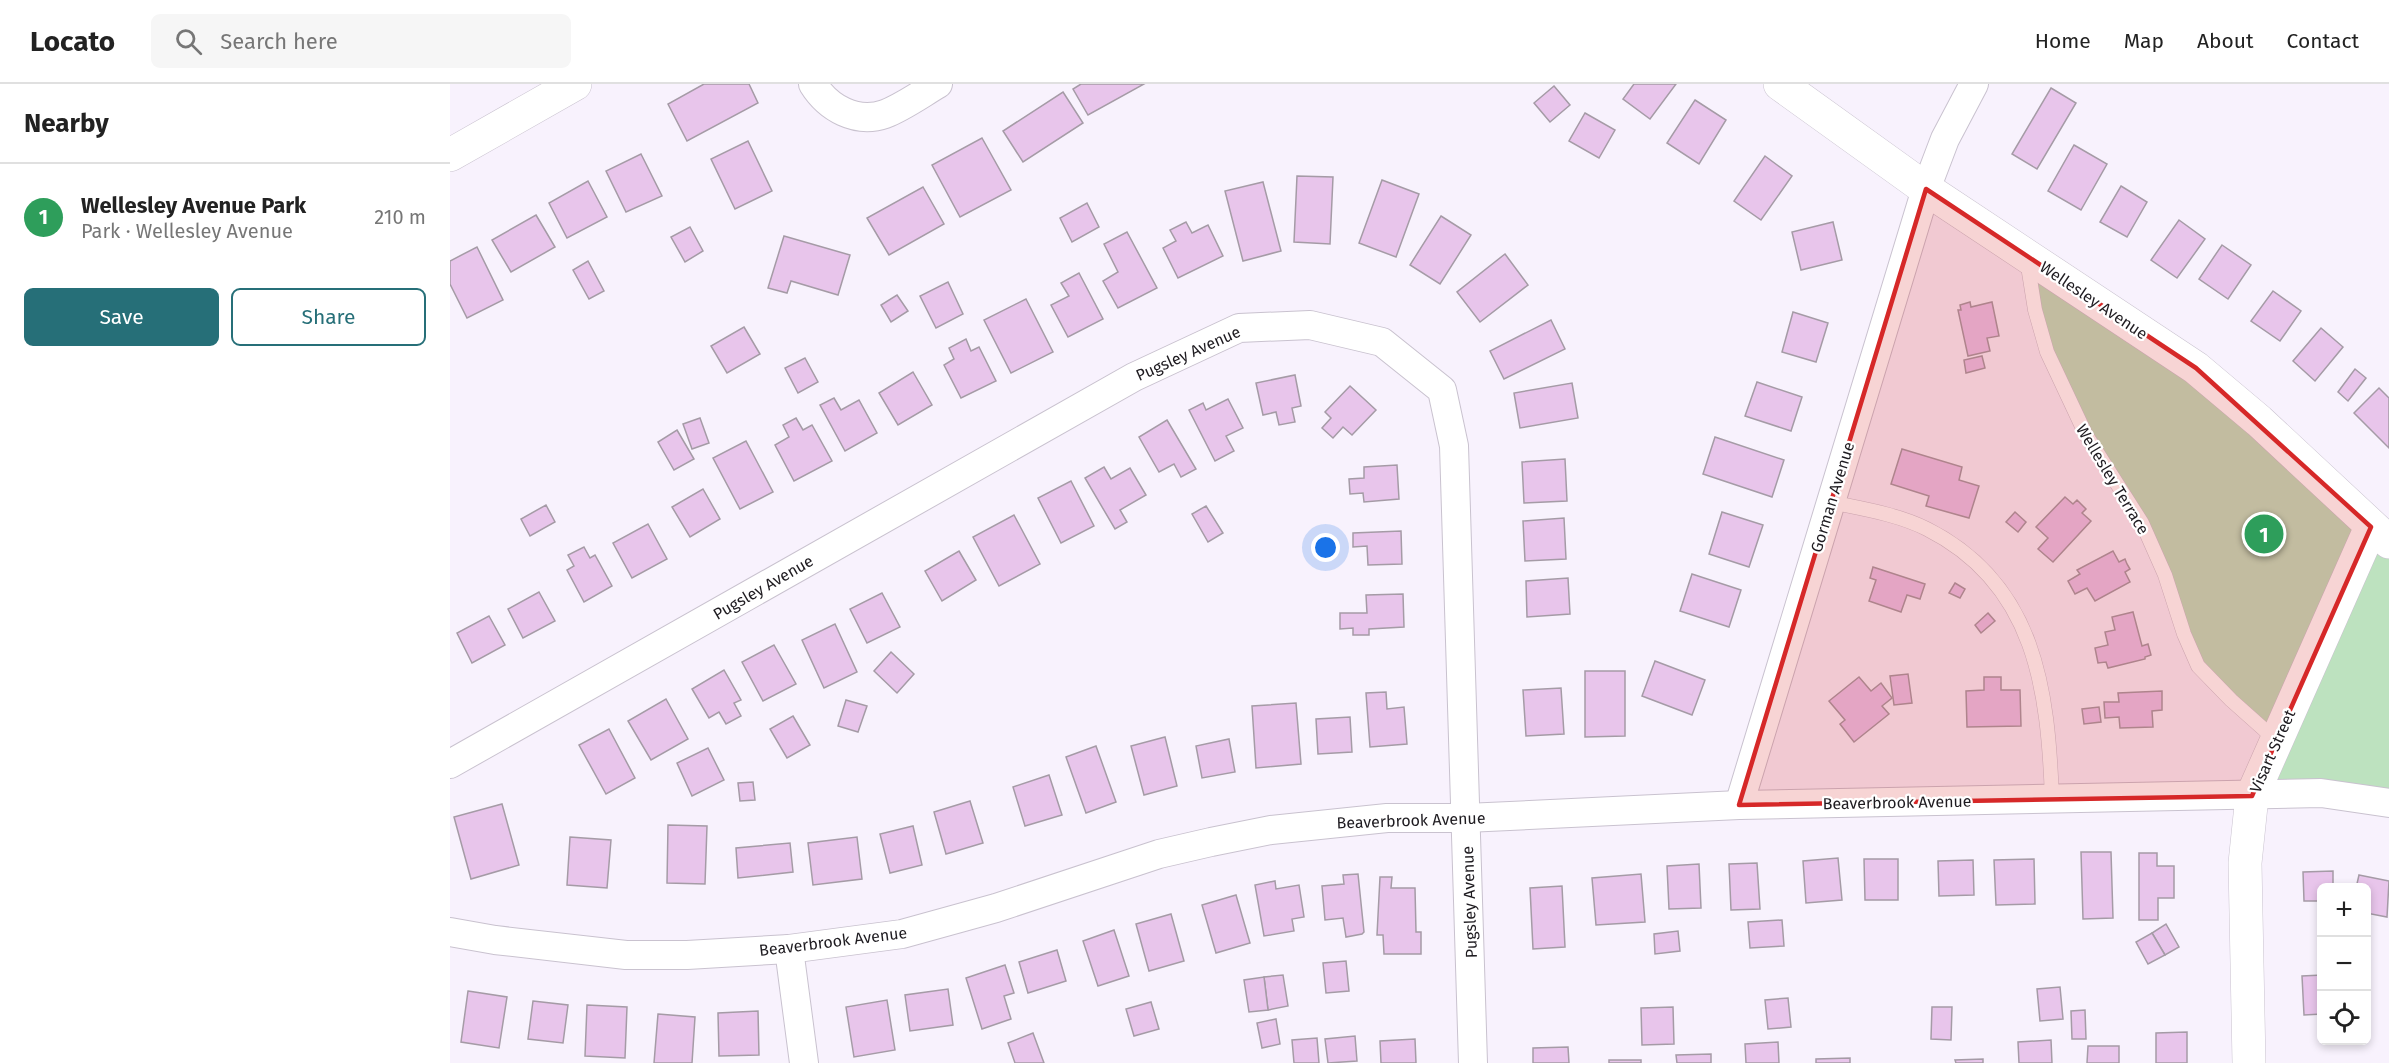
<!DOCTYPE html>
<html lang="en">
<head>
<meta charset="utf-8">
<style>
	:root { --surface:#fff; --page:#f6f6f6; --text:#222; --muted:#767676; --line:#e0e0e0; --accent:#266f78 }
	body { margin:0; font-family:"Fira Sans",sans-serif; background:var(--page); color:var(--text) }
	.controls { position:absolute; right:18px; bottom:18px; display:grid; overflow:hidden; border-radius:9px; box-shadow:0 3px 9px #0003 }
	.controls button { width:54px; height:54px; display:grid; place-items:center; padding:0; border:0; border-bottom:2px solid var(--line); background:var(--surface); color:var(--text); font:30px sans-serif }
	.you { position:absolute; left:876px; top:464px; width:21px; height:21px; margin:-15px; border:4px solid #fff; border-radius:50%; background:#1a73e8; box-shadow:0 0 0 9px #1a73e833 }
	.badge { display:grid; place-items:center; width:39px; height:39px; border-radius:50%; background:var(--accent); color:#fff; font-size:20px; font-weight:700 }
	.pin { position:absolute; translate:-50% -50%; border:3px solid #fff; box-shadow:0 2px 6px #0006 }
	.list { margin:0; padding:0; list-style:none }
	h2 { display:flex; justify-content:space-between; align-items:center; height:78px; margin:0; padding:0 24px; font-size:26px }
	h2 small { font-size:20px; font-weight:400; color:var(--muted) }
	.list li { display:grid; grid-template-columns:39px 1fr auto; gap:18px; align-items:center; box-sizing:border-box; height:108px; padding:0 24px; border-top:2px solid var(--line) }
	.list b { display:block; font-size:22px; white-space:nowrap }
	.list p { margin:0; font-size:20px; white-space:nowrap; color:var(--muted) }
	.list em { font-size:20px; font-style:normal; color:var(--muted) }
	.actions { display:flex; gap:12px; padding:18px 24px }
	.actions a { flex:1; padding:14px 0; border:2px solid var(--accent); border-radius:9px; text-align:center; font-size:21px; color:var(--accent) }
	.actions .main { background:var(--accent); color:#fff }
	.icon { flex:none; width:33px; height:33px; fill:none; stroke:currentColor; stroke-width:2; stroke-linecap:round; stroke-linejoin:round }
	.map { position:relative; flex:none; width:1939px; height:979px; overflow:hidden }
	header { display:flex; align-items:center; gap:36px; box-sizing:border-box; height:84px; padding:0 30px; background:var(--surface); border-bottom:2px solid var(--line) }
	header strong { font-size:28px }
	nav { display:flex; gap:33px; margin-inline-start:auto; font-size:21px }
	.search { width:420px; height:54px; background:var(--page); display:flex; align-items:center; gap:15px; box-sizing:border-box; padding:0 21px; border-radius:9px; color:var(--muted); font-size:22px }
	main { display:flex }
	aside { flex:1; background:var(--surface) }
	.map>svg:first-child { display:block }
</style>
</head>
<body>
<header>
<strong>Locato</strong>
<div class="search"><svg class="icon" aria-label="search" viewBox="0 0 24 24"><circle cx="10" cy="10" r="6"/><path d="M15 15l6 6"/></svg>Search here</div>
<nav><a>Home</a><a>Map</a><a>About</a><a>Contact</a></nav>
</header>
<main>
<aside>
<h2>Nearby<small></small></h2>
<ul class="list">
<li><span class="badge" style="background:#2e9e5b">1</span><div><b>Wellesley Avenue Park</b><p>Park · Wellesley Avenue</p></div><em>210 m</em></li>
</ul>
<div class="actions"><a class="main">Save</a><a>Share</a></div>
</aside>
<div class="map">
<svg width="1939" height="979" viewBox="0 0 1939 979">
	<rect width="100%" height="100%" fill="#f8f2fd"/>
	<polygon fill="#bde2bf" points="1575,170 1939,458 1939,719 1802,712 1827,657 1748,582 1715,491 1617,313"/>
	<g fill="#e8c5eb" stroke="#a59ba6" stroke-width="1.5">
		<polygon points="254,0 299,0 308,19 237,57 218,20"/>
		<polygon points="631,0 694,0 638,31 623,5"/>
		<polygon points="1184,0 1226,0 1200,35 1173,15"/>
		<polygon points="1104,2 1120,21 1100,38 1084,19"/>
		<polygon points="1601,4 1626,19 1587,85 1562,70"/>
		<polygon points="613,8 633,39 573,78 553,47"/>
		<polygon points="1245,16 1276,36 1249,80 1217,59"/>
		<polygon points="1135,29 1165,46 1149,74 1119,57"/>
		<polygon points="532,54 561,106 510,133 482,81"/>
		<polygon points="298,57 322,107 285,125 261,75"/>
		<polygon points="1624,61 1657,80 1631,126 1598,107"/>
		<polygon points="191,70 212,112 176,128 156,87"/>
		<polygon points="1315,72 1342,92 1311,136 1284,117"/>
		<polygon points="847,92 883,93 880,160 844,158"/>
		<polygon points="932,96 969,110 946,173 909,159"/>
		<polygon points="138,97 157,133 117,154 99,119"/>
		<polygon points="813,98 831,167 793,177 775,107"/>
		<polygon points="1671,102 1697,118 1677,153 1650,138"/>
		<polygon points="473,103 494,140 439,171 417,134"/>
		<polygon points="637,119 649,143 622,158 610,134"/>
		<polygon points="86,131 105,163 61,188 42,156"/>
		<polygon points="991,132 1021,151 990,200 960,181"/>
		<polygon points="1729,136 1755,155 1727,194 1701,176"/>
		<polygon points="736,138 742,149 758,141 773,172 728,194 713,164 726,157 720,146"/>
		<polygon points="1383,138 1392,176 1351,186 1342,148"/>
		<polygon points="240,143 253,167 235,178 221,153"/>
		<polygon points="677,148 707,204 668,224 653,197 668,188 654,160"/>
		<polygon points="334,152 400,171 388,211 341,197 337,209 318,204"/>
		<polygon points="1772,161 1801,181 1778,215 1749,195"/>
		<polygon points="27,163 53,216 17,234 0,200 0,177"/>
		<polygon points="1055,170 1078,201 1030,238 1007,208"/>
		<polygon points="138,177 154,207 139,215 123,186"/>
		<polygon points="629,189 653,235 618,253 601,221 619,212 611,199"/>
		<polygon points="498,198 513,230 486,244 470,212"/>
		<polygon points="1823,207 1851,227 1830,257 1801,237"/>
		<polygon points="447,211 458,227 441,238 431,221"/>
		<polygon points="576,215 603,268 561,289 534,236"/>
		<polygon points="1520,218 1521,223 1542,218 1549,252 1537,254 1540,267 1518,272 1508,226 1511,226 1510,221"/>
		<polygon points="1343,228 1378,239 1366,278 1332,268"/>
		<polygon points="1101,236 1115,265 1054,295 1040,267"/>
		<polygon points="294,243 310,270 277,289 261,262"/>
		<polygon points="1871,244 1893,263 1865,297 1843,277"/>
		<polygon points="516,255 521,267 529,263 546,297 511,314 494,281 504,275 499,264"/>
		<polygon points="1532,272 1535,284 1516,289 1514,276"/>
		<polygon points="355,274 368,298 348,309 335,284"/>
		<polygon points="1905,285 1916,294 1898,317 1888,308"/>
		<polygon points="463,288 482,321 448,341 429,309"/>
		<polygon points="845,291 851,322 842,324 845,338 829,341 826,328 813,331 806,299"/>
		<polygon points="1307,298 1352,313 1341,347 1295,332"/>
		<polygon points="1122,299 1128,334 1070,344 1064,309"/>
		<polygon points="900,302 926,326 902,351 893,343 883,354 872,344 881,334 875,328"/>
		<polygon points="1929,304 1939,314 1939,364 1904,329"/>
		<polygon points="384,314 391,326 409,316 427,349 395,367 370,321"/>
		<polygon points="778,315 793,344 776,352 784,367 765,377 739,326 753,319 756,326"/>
		<polygon points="250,334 259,359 242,365 233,340"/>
		<polygon points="346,334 353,346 362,341 382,377 344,397 325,361 339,353 333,341"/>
		<polygon points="717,336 746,385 731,393 724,380 709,388 689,353"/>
		<polygon points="227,346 244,375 224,386 208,358"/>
		<polygon points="1265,353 1334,376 1322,413 1253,390"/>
		<polygon points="296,357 323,408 290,425 263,374"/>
		<polygon points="1452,365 1512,383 1509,396 1529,402 1519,434 1476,422 1479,412 1441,400"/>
		<polygon points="1115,375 1117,417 1074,419 1072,378"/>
		<polygon points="947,381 949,415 914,418 913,409 900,410 899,395 914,394 914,383"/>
		<polygon points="654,383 661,395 680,384 696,411 670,426 677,438 665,445 635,394"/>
		<polygon points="621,397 644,442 611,459 588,414"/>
		<polygon points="253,405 270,435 240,453 222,423"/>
		<polygon points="1615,413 1623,420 1627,416 1636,425 1632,429 1641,437 1603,478 1588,465 1598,454 1586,443"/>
		<polygon points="96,421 105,438 80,452 71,435"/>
		<polygon points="756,422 773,449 758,458 742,430"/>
		<polygon points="1272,428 1313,441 1299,483 1259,470"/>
		<polygon points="1565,428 1576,438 1568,448 1556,438"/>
		<polygon points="564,431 590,480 549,502 523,453"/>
		<polygon points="1114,434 1116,475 1075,477 1073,437"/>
		<polygon points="198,440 217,475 182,494 163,459"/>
		<polygon points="951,447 952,480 918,481 917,462 903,463 903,449"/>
		<polygon points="134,463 140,474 145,471 162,502 134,518 117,486 124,482 118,471"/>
		<polygon points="509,467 526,496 492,517 475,487"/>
		<polygon points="1663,467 1669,478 1675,475 1677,480 1680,485 1675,488 1680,498 1645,517 1637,504 1625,510 1618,497 1630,490 1627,486"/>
		<polygon points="1423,483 1475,500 1470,515 1457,511 1451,528 1419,517 1426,496 1420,494"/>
		<polygon points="1242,490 1291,506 1279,543 1230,527"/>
		<polygon points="1118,494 1120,530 1077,533 1076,497"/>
		<polygon points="1505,499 1515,505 1510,514 1499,509"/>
		<polygon points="89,508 105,537 73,554 58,525"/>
		<polygon points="432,509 450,543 417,559 400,525"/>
		<polygon points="953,510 954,543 919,545 919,551 903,551 903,544 890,545 890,529 917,529 916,511"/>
		<polygon points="1683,528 1692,562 1698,560 1701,571 1695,573 1695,575 1658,584 1656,578 1648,579 1645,564 1658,561 1655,548 1665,546 1662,533"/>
		<polygon points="1538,529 1545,537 1531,549 1525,541"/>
		<polygon points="39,532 55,561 22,579 7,549"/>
		<polygon points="385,540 407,588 374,604 352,556"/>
		<polygon points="324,561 346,600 313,617 292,578"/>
		<polygon points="441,568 464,590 447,609 424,587"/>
		<polygon points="1205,577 1255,596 1242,631 1192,612"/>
		<polygon points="274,586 291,616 284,619 291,632 276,640 269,628 259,634 242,605"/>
		<polygon points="1135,587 1175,587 1175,652 1135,653"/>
		<polygon points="1458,590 1462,619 1444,621 1440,592"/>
		<polygon points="1409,593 1421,607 1431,599 1442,614 1432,622 1439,630 1404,658 1390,640 1395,636 1379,617"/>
		<polygon points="1534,593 1551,593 1551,606 1570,606 1571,642 1517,643 1516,607 1534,606"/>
		<polygon points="1111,604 1114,650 1076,652 1073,606"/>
		<polygon points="1712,607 1712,626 1702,627 1703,643 1670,644 1669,633 1655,634 1654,618 1669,618 1668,609"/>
		<polygon points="936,608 937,625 954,623 957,660 920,663 916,609"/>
		<polygon points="216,615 238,655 201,676 178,637"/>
		<polygon points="396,616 417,622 408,648 388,642"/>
		<polygon points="846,619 851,680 806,684 802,622"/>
		<polygon points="1649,623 1651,638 1634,640 1632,625"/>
		<polygon points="343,632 360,661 337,674 320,645"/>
		<polygon points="900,633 902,668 868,670 866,635"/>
		<polygon points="159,645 185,694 156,710 129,661"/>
		<polygon points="715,653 727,702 694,711 681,662"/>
		<polygon points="779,655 785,688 752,694 746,662"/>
		<polygon points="646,662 666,718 636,729 616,673"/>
		<polygon points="258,664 274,696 242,712 227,679"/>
		<polygon points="599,691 612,731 575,742 563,703"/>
		<polygon points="303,698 305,716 290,717 288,699"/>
		<polygon points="520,717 533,759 496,770 484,728"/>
		<polygon points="52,720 69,781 21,795 4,733"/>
		<polygon points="218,741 257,742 255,800 217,799"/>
		<polygon points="463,742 472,781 440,789 430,750"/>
		<polygon points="120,753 161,756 157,804 117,801"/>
		<polygon points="407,753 412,795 363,801 358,759"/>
		<polygon points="340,759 343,788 288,794 286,764"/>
		<polygon points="1631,768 1661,768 1663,834 1633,835"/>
		<polygon points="1689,769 1707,769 1707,782 1724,782 1724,814 1708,814 1708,836 1689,836"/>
		<polygon points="1388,774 1392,816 1356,819 1353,777"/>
		<polygon points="1414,775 1448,775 1448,816 1415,816"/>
		<polygon points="1584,775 1585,820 1546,821 1544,776"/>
		<polygon points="1523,776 1524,811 1489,812 1488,777"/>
		<polygon points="1307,779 1310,825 1281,826 1279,780"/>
		<polygon points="1249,780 1251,824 1219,825 1217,782"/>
		<polygon points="1883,787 1883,804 1872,804 1872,817 1854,817 1853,788"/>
		<polygon points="908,790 914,848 912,850 896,853 893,834 875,836 872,802 894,800 893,791"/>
		<polygon points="1191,790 1195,838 1146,841 1142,794"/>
		<polygon points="1909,791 1939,797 1937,833 1916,829 1916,804 1906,804"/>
		<polygon points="930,793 942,793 941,804 965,804 966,848 971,848 971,870 934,870 933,851 927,851"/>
		<polygon points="825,797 826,805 849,801 854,833 842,835 844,847 814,852 805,801"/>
		<polygon points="1112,802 1115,863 1083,865 1080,804"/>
		<polygon points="786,811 800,859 766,869 752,821"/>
		<polygon points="721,830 734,877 699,887 686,840"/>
		<polygon points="1332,836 1334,862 1300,864 1298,838"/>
		<polygon points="1716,840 1729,863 1715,871 1702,849"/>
		<polygon points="664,846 679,892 648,902 633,857"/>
		<polygon points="1228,847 1230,867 1205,870 1204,850"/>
		<polygon points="1702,849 1715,871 1698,880 1686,858"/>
		<polygon points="607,866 616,897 578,909 569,878"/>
		<polygon points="896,877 899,907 876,909 873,879"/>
		<polygon points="555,881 564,909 554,912 561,935 532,945 516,894"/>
		<polygon points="833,891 838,922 818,926 814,893"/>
		<polygon points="1872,891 1872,930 1854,931 1852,892"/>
		<polygon points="814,893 818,926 799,928 794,896"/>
		<polygon points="1610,903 1613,935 1590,937 1587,905"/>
		<polygon points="498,905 503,941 460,947 455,911"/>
		<polygon points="18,907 57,913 49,964 11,958"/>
		<polygon points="1338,914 1341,943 1318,945 1315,916"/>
		<polygon points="437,916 445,966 404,973 396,923"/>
		<polygon points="83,917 118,921 113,959 78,955"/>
		<polygon points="701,918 709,945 684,952 676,925"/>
		<polygon points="137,921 177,923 175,974 135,972"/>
		<polygon points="1223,923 1224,960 1192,961 1191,924"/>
		<polygon points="1482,923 1502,923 1501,956 1481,955"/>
		<polygon points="1635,926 1636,955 1622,955 1621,927"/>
		<polygon points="308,927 309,971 269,972 268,929"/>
		<polygon points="208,930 245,933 242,979 204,979"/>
		<polygon points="826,935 830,960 812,964 807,939"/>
		<polygon points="1737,948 1737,979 1706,979 1706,949"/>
		<polygon points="583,949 594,979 565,979 558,959"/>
		<polygon points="905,952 907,977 878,979 875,955"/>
		<polygon points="867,954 869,979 844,979 842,956"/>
		<polygon points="965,955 966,979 931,979 930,957"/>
		<polygon points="1601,956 1602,979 1569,979 1568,958"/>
		<polygon points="1328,958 1329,979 1296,979 1295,960"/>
		<polygon points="1638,962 1669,962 1669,979 1637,979"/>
		<polygon points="1118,963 1119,979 1083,979 1083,964"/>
		<polygon points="1261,970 1261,979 1227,979 1226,971"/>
		<polygon points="1400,974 1400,979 1366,979 1366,975"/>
		<polygon points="1533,975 1533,979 1506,979 1505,976"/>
		<rect x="1159" y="976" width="32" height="3"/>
	</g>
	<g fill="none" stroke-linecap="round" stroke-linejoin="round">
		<g stroke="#c9c2cf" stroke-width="15">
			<g id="service">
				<polyline points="1577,176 1585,226 1597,268 1636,351 1692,439 1715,491 1734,550 1748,582 1781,616 1827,657"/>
				<path d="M1380,418c33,7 67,12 97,27 109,55 121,161 125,270"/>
			</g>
		</g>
		<g stroke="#c9c2cf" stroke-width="30">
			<g id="minor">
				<path d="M363,0c15,24 43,40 72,30 18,-7 36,-20 53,-30"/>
				<polyline points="0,680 684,293 789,244 860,241 932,258 992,306 1004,362 1023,979"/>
				<polyline points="1289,721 1476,105 1495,55 1524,0"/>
				<polyline points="0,848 45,856 176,871 237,871 339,865 452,850 546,824 709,770 761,758 821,746 937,734 1016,734 1289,721 1871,709 1939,719"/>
				<polyline points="339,865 354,979"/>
			</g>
		</g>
		<g stroke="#c9c2cf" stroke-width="34">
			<g id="tertiary">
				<polyline points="1330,0 1476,105 1746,284 1809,337 1939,458"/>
				<polyline points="1799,979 1795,779 1802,712 1921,443"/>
			</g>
		</g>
		<g stroke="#c9c2cf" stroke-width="34">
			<polyline id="secondary" points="0,71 125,0"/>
		</g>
		<use href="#service" stroke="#fff" stroke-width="14"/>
		<use href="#minor" stroke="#fff" stroke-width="28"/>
		<use href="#tertiary" stroke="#fff" stroke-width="33"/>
		<use href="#secondary" stroke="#fff" stroke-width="33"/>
	</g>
	<path fill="#d62828" fill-opacity="0.2" stroke="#d62828" stroke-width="4.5" stroke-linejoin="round" d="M1476,105l270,179 175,159 -119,269 -513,9z"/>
	<g text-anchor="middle" stroke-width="4.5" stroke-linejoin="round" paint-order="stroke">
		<g font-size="16" fill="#1e1b20" stroke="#fff">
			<text transform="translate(1644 216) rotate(34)" y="6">Wellesley Avenue</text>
			<text transform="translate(738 269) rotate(-24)" y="6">Pugsley Avenue</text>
			<text transform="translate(1663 395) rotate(59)" y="6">Wellesley Terrace</text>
			<text transform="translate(1382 413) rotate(-73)" y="6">Gorman Avenue</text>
			<text transform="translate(313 503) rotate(-30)" y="6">Pugsley Avenue</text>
			<text transform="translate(1822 667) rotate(-66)" y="6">Visart Street</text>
			<text transform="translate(1447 718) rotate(-1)" y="6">Beaverbrook Avenue</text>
			<text transform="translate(961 736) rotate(-2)" y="6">Beaverbrook Avenue</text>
			<text transform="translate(1019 818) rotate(-92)" y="6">Pugsley Avenue</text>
			<text transform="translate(383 857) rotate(-7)" y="6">Beaverbrook Avenue</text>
		</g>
	</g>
</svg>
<div class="controls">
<button>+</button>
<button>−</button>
<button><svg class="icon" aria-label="locate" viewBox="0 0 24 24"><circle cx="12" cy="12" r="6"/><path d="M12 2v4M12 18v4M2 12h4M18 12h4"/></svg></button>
</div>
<div class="you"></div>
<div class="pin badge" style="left:1814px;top:450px;background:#2e9e5b">1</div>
</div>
</main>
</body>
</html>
